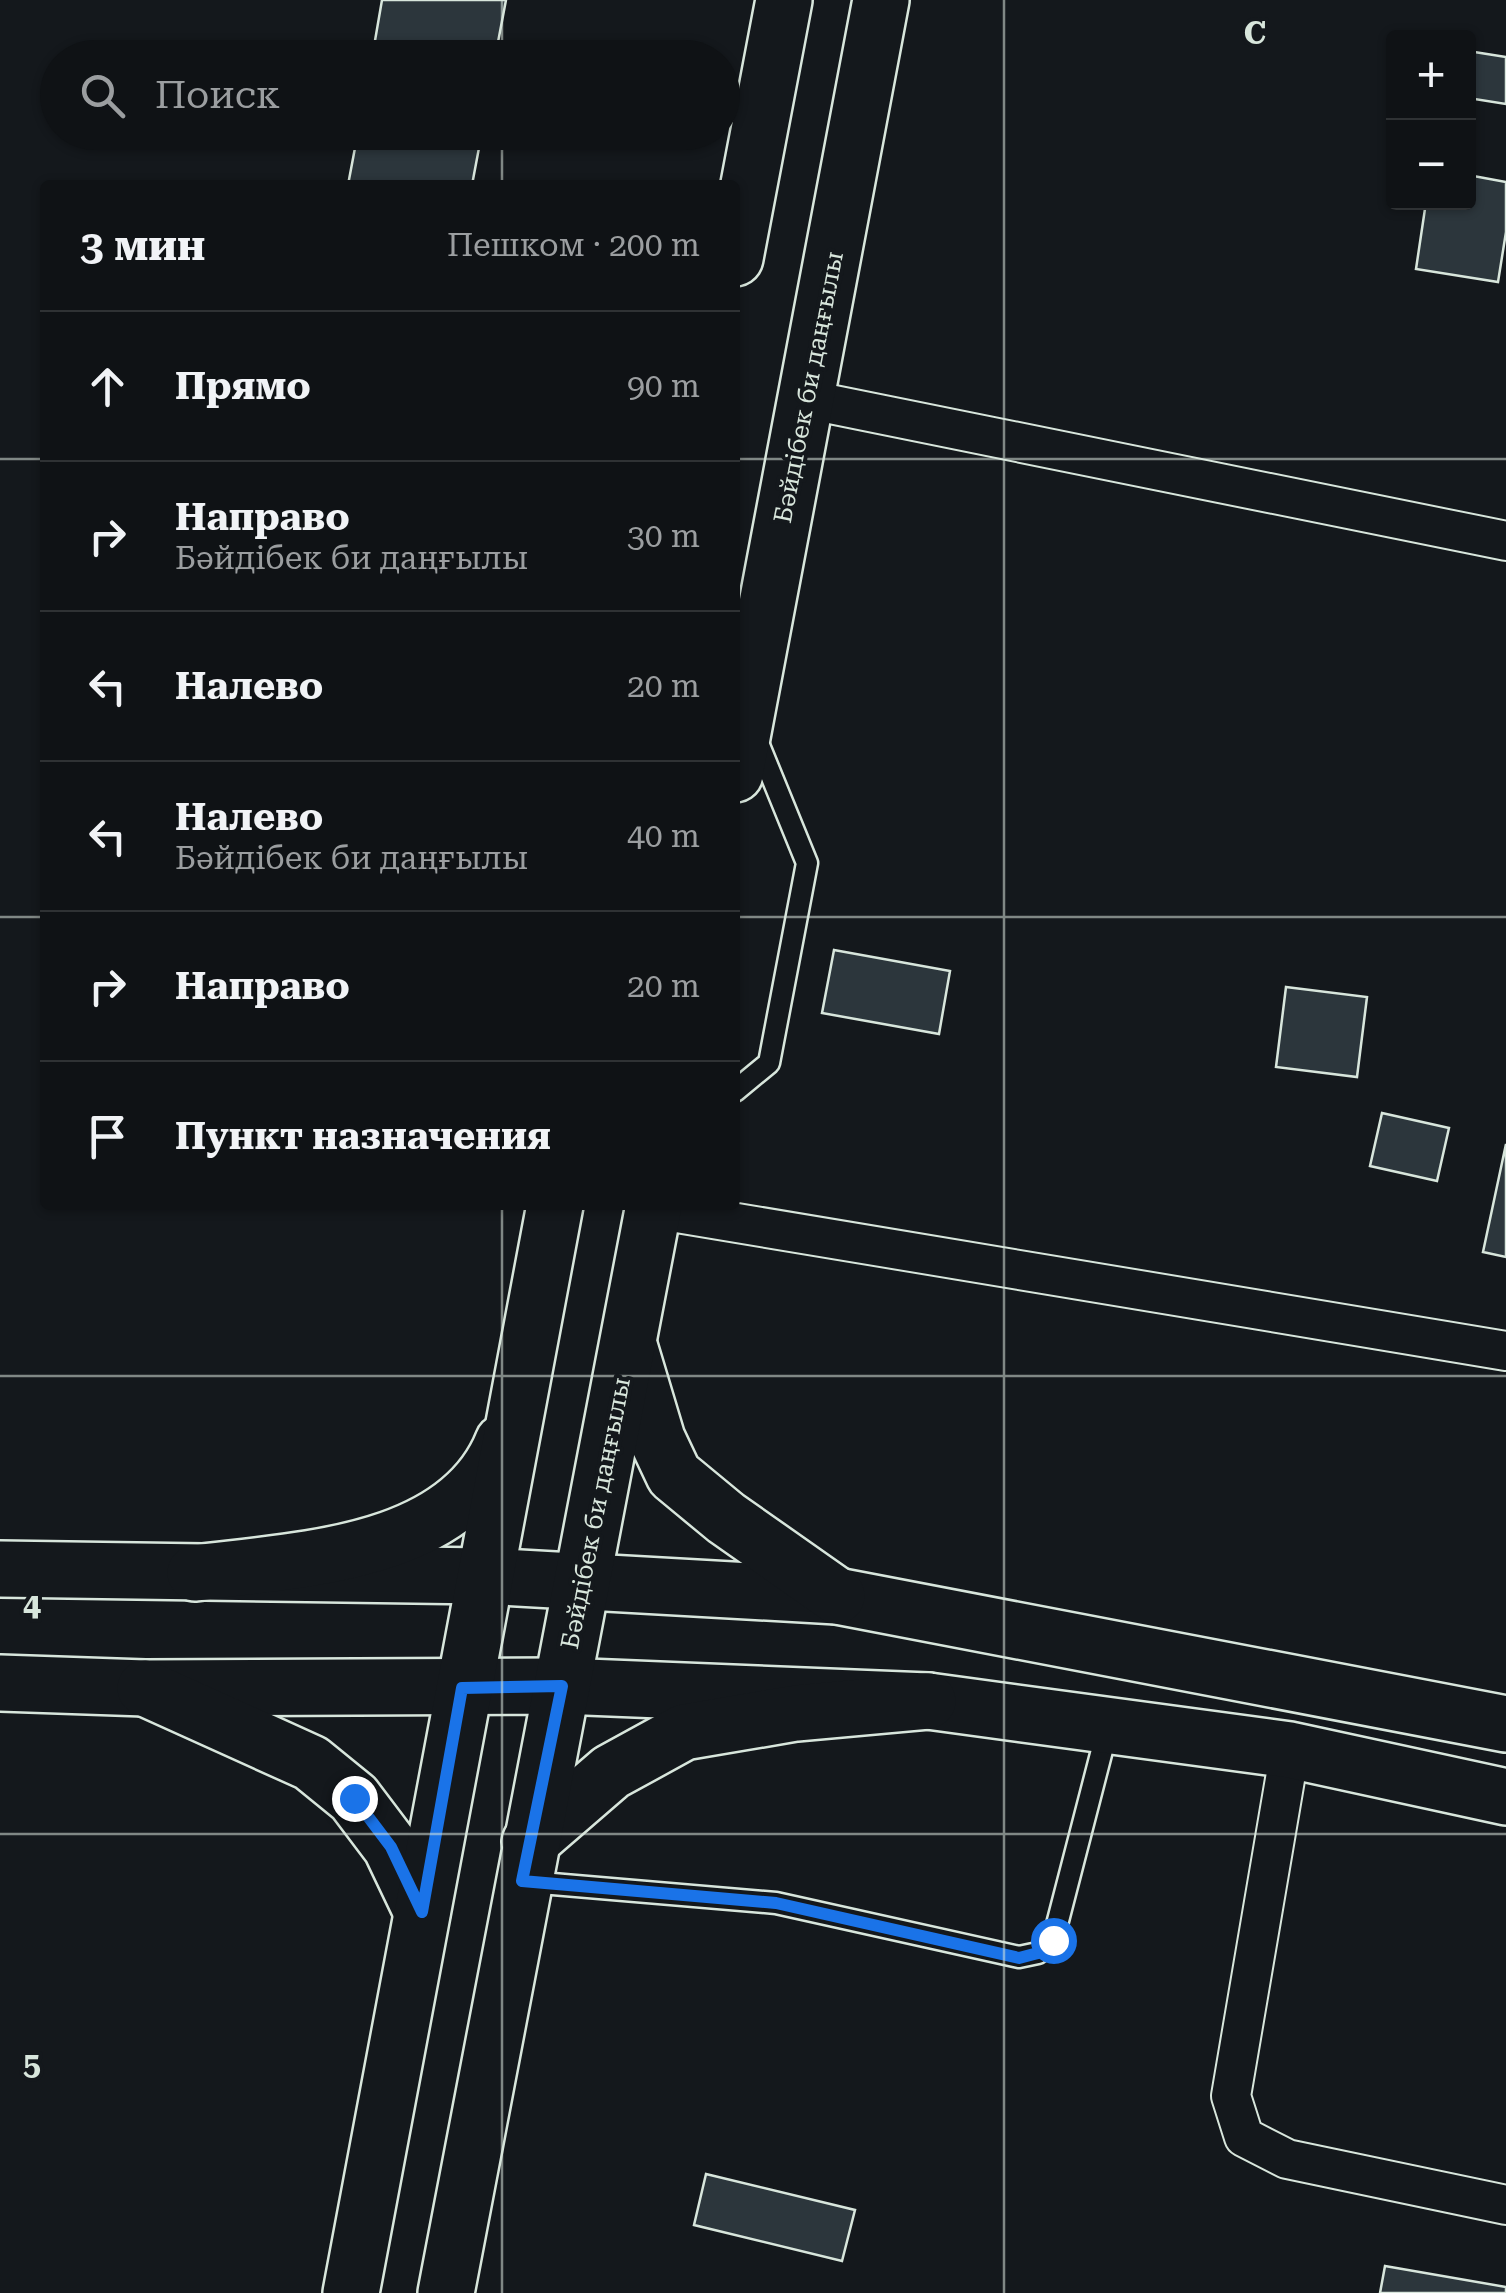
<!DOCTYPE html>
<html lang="ru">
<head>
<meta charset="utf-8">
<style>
	:root { --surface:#0f1215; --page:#1d2022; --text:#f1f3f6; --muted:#9b9ea0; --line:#2f3234 }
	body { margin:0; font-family:"Roboto Serif",serif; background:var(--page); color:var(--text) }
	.controls { position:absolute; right:30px; top:30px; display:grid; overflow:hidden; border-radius:10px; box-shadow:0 2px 8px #0004 }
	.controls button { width:90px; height:90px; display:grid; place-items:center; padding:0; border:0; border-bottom:2px solid var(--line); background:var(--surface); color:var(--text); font:50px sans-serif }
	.stop { position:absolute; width:30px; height:30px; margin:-22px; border:8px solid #1a73e8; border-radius:50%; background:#fff }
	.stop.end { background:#1a73e8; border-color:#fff; box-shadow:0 2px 10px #0008 }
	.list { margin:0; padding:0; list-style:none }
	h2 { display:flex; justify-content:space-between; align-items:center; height:130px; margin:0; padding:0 40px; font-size:42px }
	h2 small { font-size:32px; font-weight:400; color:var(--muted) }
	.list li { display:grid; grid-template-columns:65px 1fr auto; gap:30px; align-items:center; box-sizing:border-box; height:150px; padding:0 40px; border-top:2px solid var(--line) }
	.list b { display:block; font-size:38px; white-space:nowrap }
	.list p { margin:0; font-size:32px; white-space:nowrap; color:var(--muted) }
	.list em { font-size:32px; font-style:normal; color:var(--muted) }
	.icon { flex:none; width:55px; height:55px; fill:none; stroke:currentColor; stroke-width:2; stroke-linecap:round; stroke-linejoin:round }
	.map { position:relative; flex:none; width:1506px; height:2293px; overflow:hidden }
	.search { position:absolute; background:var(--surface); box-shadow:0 2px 8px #0004; left:40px; top:40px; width:700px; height:110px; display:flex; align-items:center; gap:25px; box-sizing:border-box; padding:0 35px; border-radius:55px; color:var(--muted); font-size:38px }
	.panel { position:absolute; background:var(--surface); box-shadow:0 2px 8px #0004; left:40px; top:180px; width:700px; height:1030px; border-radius:10px }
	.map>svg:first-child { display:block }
</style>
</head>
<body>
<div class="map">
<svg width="1506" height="2293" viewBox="0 0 1506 2293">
	<rect width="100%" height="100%" fill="#14181c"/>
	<g fill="#2c363c" stroke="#d8e6dc" stroke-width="2.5">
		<polygon points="382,0 506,0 495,58 372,58"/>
		<polygon points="1468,51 1506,57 1506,104 1468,98"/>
		<polygon points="358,132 482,132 472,185 348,185"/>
		<polygon points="1468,175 1506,182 1506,232 1498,282 1416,269 1426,202 1468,202"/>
		<polygon points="834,950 950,971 939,1034 822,1013"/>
		<polygon points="1286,987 1367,997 1357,1077 1276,1067"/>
		<polygon points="1382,1113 1449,1128 1437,1181 1370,1166"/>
		<polygon points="1506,1144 1506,1257 1483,1252"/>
		<polygon points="706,2174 855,2210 842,2261 694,2225"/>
		<polygon points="1385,2266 1506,2287 1506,2293 1380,2293"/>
	</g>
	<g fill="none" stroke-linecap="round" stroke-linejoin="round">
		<g stroke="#d8e6dc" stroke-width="25">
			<g id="service">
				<polyline points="735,1091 769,1063 807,863 756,738"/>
				<polyline points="529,1882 776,1903 1019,1957 1038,1953 1053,1940 1108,1727"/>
			</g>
		</g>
		<g stroke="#d8e6dc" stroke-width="42">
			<g id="minor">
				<polyline points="805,399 1506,541"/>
				<polyline points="653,1209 1506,1351"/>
				<polyline points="1290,1750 1231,2096 1244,2137 1287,2159 1506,2205"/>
			</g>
		</g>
		<g stroke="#d8e6dc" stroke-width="60">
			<g id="secondary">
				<polyline points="0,1569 484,1576 837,1596 1506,1724"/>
				<polyline points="0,1683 145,1688 562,1686 928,1701 1290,1750 1506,1797"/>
			</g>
		</g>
		<g stroke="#d8e6dc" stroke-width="60">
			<g id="primary">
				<polyline points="735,258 784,0"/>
				<polyline points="735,774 881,0"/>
				<polyline points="630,1349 657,1439 674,1475 726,1518 837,1596"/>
				<path d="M195,1573c104,-13 263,-18 308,-131"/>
				<polyline points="145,1688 311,1763 354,1798 391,1847 422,1912"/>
				<polyline points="530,1842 611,1772 684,1732 796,1713 928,1701"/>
				<polyline points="351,2293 555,1205"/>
				<polyline points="446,2293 654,1205"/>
			</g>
		</g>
		<use href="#service" stroke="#14181c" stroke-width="20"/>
		<use href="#minor" stroke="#14181c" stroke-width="38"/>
		<use href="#secondary" stroke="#14181c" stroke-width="55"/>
		<use href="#primary" stroke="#14181c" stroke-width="55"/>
	</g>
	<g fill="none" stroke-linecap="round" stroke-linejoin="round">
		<polyline stroke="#1a73e8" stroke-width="12" points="354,1798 391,1847 422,1912 462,1688 562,1686 522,1881 776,1903 1019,1958 1038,1953 1053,1940"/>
	</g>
	<path fill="none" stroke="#d8e6dc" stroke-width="2.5" stroke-opacity="0.55" d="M502,0v58M1004,0v2293M502,132v53M0,459h45M735,459h771M0,917h45M735,917h771M502,1205v1088M0,1376h1506M0,1834h1506"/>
	<g text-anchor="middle" stroke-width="8" stroke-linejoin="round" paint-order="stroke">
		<g font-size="25" fill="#d8e6dc" stroke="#14181c">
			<text transform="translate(808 387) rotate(-79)" y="9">Бәйдібек би даңғылы</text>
			<text transform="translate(595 1513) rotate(-79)" y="9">Бәйдібек би даңғылы</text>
		</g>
	</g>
	<g font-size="32" text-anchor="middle" font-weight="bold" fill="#d8e6dc" stroke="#14181c" stroke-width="8" stroke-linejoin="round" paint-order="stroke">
		<text x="1255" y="44">C</text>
		<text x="32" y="1616">4</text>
		<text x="32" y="2075">5</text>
	</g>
</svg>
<div class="controls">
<button>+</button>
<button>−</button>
</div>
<div class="stop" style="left:1053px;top:1940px"></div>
<div class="stop end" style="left:354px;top:1798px"></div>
<div class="search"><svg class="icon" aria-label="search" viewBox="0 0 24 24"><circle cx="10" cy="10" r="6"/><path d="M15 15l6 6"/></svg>Поиск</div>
<section class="panel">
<h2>3 мин<small>Пешком · 200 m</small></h2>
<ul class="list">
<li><svg class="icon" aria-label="ahead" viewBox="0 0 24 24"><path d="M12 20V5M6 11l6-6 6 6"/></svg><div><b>Прямо</b></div><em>90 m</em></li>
<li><svg class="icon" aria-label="right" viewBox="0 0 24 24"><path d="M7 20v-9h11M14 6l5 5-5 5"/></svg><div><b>Направо</b><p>Бәйдібек би даңғылы</p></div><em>30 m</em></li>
<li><svg class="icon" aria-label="left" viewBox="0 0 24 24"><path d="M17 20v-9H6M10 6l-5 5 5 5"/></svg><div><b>Налево</b></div><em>20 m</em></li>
<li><svg class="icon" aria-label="left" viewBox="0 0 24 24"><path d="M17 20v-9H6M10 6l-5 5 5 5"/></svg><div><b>Налево</b><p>Бәйдібек би даңғылы</p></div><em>40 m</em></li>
<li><svg class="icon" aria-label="right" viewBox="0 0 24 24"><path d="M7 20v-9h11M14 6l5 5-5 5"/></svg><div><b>Направо</b></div><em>20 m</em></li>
<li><svg class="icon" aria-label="arrive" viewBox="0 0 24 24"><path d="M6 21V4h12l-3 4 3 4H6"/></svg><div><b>Пункт назначения</b></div></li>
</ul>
</section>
</div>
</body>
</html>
